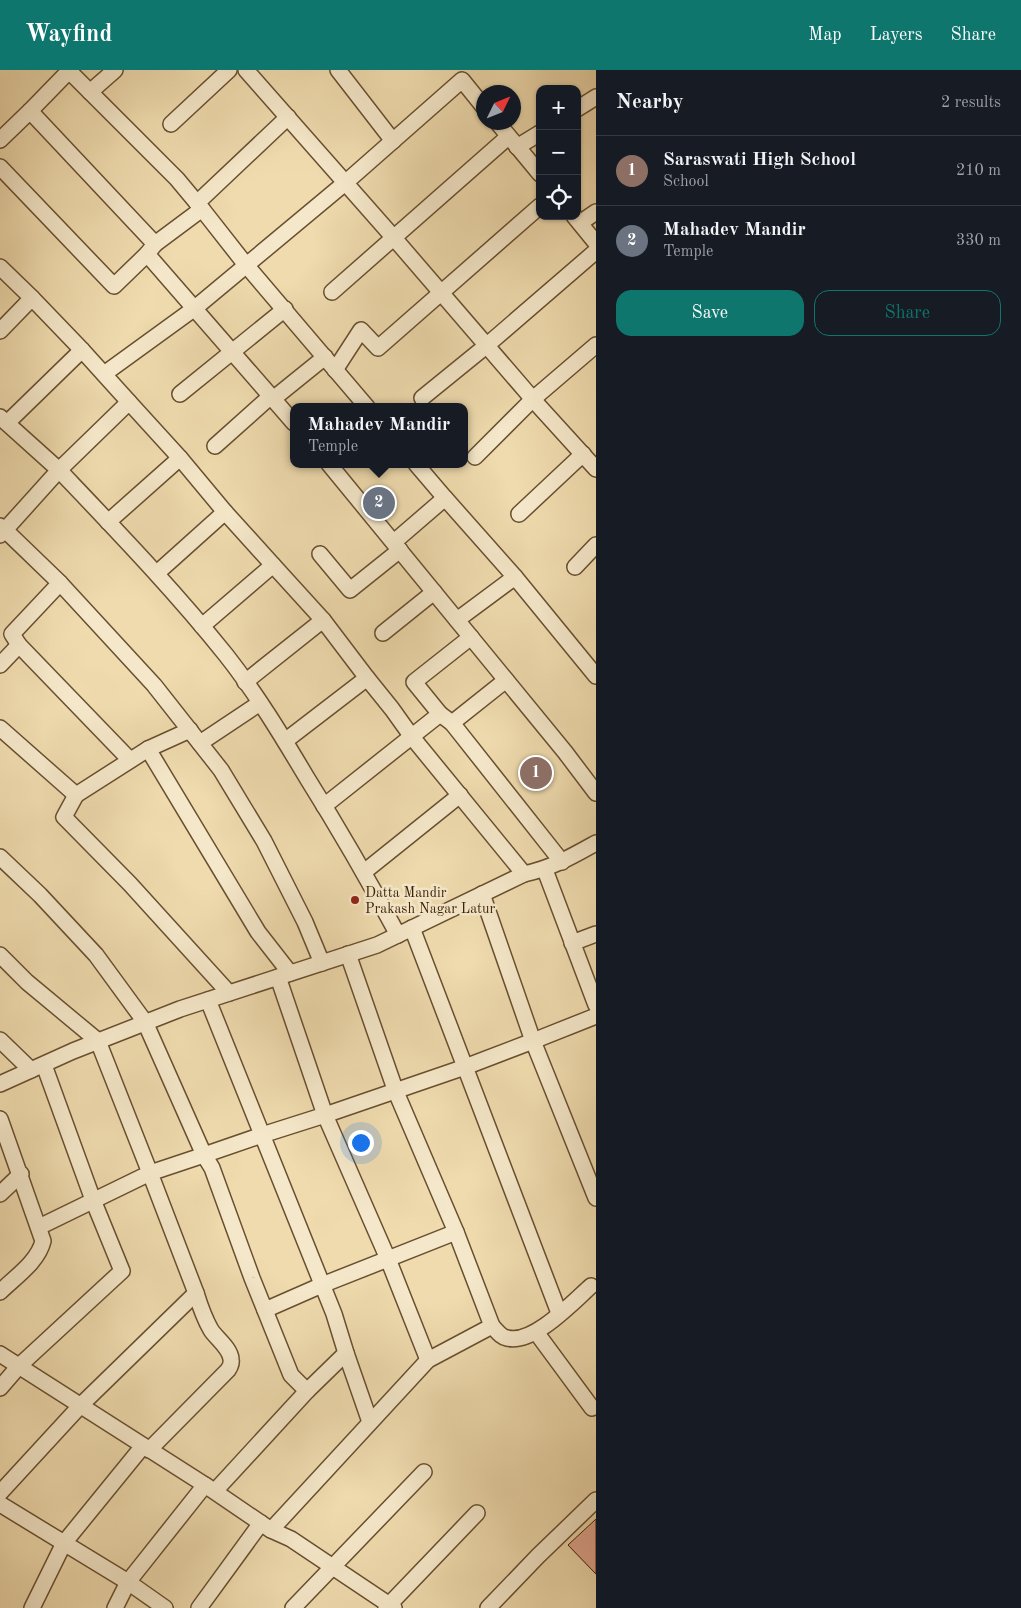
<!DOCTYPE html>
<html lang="en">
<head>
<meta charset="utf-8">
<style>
	:root { --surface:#171b24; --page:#20242c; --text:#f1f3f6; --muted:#9ea1a6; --line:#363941; --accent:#0f766e }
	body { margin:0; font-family:"Old Standard TT",serif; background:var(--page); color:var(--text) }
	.controls { position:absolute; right:15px; top:15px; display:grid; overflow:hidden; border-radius:10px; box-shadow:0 1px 4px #0004 }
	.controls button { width:45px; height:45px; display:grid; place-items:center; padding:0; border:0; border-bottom:1px solid var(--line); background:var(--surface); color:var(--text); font:25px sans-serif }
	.compass { position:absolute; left:476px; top:15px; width:45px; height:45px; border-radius:50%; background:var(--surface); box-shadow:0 1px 4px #0004; rotate:47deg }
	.you { position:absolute; left:360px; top:1072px; width:18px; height:18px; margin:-12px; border:4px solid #fff; border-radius:50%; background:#1a73e8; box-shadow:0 0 0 8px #1a73e833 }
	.badge { display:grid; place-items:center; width:32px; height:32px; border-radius:50%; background:var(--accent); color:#fff; font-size:16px; font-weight:700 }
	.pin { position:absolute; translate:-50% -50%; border:2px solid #fff; box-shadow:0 1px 5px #0006 }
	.popup { position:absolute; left:290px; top:333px; width:178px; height:65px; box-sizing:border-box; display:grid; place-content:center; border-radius:10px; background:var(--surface); filter:drop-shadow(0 1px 4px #0005); font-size:16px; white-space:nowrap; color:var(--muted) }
	.popup b { font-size:19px; color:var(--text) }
	.popup::after { content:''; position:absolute; left:50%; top:100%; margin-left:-10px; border:10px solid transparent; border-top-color:var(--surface) }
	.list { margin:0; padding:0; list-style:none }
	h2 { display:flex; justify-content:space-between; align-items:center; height:65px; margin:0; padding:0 20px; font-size:21px }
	h2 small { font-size:16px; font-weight:400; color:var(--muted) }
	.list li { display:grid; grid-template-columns:32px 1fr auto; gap:15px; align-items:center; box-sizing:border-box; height:70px; padding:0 20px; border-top:1px solid var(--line) }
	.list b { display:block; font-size:19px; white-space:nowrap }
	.list p { margin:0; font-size:16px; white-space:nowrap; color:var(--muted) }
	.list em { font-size:16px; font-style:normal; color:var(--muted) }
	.actions { display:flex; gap:10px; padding:15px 20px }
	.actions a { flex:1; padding:11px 0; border:1px solid var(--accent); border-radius:15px; text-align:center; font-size:18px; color:var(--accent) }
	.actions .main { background:var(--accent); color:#fff }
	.icon { flex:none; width:28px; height:28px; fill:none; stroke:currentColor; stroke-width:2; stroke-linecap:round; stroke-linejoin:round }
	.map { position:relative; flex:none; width:596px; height:1538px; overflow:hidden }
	header { display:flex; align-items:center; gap:30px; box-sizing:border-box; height:70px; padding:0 25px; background:var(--accent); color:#fff }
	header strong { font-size:24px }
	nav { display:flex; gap:28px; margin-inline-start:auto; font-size:18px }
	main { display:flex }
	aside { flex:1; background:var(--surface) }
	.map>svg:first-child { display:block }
</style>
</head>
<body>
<header>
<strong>Wayfind</strong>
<nav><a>Map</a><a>Layers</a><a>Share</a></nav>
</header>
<main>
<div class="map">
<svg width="596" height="1538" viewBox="0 0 596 1538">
	<defs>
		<filter id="shadow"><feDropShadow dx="3.5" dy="3.5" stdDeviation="0" flood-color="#0004"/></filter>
	</defs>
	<rect width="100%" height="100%" fill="#efdbae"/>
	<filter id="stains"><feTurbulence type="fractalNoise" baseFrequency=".004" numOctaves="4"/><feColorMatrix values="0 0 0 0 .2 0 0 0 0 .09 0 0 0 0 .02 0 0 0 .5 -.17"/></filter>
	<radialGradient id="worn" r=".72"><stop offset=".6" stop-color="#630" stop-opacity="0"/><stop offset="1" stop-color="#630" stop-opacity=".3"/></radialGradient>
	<polygon fill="#e3a792" stroke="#3b2006" filter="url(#shadow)" points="596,1449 596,1504 568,1475"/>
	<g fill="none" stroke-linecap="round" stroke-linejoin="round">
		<g stroke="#684f30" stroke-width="18">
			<g id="minor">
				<polyline points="246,0 394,168 537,334 596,399"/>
				<polyline points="338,0 393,71"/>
				<polyline points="69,1 177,109 202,139"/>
				<polyline points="90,22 115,0"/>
				<polyline points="577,39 596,27"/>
				<polyline points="30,41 69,1 68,0"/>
				<polyline points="497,52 540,104"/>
				<polyline points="171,54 229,0"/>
				<polyline points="0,70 30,41 155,174 147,184 294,353"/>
				<polyline points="517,77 540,63"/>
				<polyline points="0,97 114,216 147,184"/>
				<polyline points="197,133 288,47"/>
				<polyline points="574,146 596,173"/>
				<polyline points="580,153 596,142"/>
				<polyline points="155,174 202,139 246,195 367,337"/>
				<polyline points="0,197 32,228"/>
				<polyline points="332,222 508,67"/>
				<polyline points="0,261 32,228 82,280"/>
				<polyline points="335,300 361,260 378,278 540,136"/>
				<polyline points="104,304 195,238 345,113 462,10 483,36"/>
				<polyline points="180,324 285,239"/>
				<polyline points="422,328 486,276 596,181"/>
				<polyline points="273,329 325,287"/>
				<polyline points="0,347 59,400 5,460 0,456"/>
				<polyline points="7,353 82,280 129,332"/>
				<polyline points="215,376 271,326"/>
				<polyline points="475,387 533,329 596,275"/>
				<path d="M180,388l-51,-56 -70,68c57,60 115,120 167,185 30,38 56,81 81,123 32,51 62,103 91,157"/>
				<polyline points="329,394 565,682 596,723"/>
				<polyline points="416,394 445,428"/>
				<polyline points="519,444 583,384"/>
				<polyline points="108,452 180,388 225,442"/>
				<polyline points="0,465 5,460 60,513"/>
				<polyline points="394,472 445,428 515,507"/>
				<polyline points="320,484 350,520 400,480"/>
				<polyline points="575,497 596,475"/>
				<polyline points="157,503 225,442 273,495"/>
				<polyline points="457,550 515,507 596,606"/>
				<polyline points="202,556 273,495 323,550"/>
				<polyline points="383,563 434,522"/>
				<polyline points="19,575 12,564 60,513 154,615 221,700 264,771 305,852 322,893"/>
				<polyline points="0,595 19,575 130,690"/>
				<polyline points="245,612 323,550 367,608"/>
				<polyline points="440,644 414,612 471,567"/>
				<polyline points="452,653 562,792"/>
				<polyline points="0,658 76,725 148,679 190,660"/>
				<polyline points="285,671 367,608 392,639 412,667 524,804"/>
				<polyline points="200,673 260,633"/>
				<polyline points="148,679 258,862 290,903"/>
				<polyline points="76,725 64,747 130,814 229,923"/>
				<polyline points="324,736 440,644 452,653 506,610"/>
				<polyline points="0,787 40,825 96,885 145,952 204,1085 150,1103 196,1223 81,1335 0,1423"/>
				<polyline points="545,800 596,935"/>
				<polyline points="364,802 460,725"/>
				<polyline points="412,858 559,1243"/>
				<polyline points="572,873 596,864"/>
				<polyline points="0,885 27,912 98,971 150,1103 39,1157"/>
				<polyline points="278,907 325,1045 262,1065 204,1085 212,1098 252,1208 291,1305 307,1321"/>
				<polyline points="208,930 334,1244 346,1283 307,1321 215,1421"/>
				<polyline points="596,946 533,971 596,1128"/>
				<polyline points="0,970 31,1000"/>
				<path d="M0,1014l73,-33 107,-42 197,-64 147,-71c28,-6 47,-17 72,-31"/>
				<path d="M0,1049l43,122c-5,21 -28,36 -43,51"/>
				<polyline points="0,1124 21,1104"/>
				<polyline points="265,1240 322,1215 456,1162"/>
				<path d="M492,1256c5,5 9,11 15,12 26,7 66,-36 84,-52"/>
				<polyline points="536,1262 592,1338"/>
				<polyline points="346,1283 370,1352"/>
				<polyline points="0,1284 205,1415 271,1460 291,1469 394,1538"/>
				<polyline points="428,1290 388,1189 325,1045 465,997 533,971 482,824"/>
				<polyline points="0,1318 19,1296 122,1201 93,1130 44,995"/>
				<path d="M149,1380l79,-80c2,-3 4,-7 3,-11 -1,-11 -14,-20 -20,-29 -7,-12 -11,-24 -15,-37"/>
				<polyline points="0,1434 64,1473 32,1538"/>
				<polyline points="271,1460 428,1290 492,1256 456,1162 396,1022 348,884"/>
				<polyline points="115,1538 128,1512 64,1473 143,1376"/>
				<polyline points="165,1538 128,1512 205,1415"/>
				<polyline points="199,1538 261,1453"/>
				<polyline points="293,1538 424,1402"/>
				<polyline points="386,1538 477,1443"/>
				<polyline points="488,1538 538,1486 596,1430"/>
			</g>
		</g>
		<use href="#minor" stroke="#f5e8ca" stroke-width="15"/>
	</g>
	<circle fill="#8f2418" stroke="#f5e8ca" stroke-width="2" cx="355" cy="830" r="5"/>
	<g text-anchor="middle" stroke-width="5" stroke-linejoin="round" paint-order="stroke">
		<g font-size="14" fill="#3b2006" stroke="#f5e8ca" text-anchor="start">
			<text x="365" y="827">Datta Mandir<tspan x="365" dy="16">Prakash Nagar Latur</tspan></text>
		</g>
	</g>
	<rect width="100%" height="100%" filter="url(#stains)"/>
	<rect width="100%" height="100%" fill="url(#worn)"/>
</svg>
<div class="controls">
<button>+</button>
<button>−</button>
<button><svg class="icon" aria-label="locate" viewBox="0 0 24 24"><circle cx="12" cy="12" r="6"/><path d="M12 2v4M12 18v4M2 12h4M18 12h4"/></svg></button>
</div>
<svg class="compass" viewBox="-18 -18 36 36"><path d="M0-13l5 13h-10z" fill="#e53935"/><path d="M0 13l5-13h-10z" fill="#9ea1a6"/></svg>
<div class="you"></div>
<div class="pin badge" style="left:536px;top:703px;background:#8d6e63">1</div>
<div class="pin badge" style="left:379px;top:433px;background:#6b7280">2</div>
<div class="popup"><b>Mahadev Mandir</b>Temple</div>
</div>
<aside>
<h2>Nearby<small>2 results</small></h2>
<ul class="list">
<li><span class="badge" style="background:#8d6e63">1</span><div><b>Saraswati High School</b><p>School</p></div><em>210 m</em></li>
<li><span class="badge" style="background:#6b7280">2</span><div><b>Mahadev Mandir</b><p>Temple</p></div><em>330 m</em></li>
</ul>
<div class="actions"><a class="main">Save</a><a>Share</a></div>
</aside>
</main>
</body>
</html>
